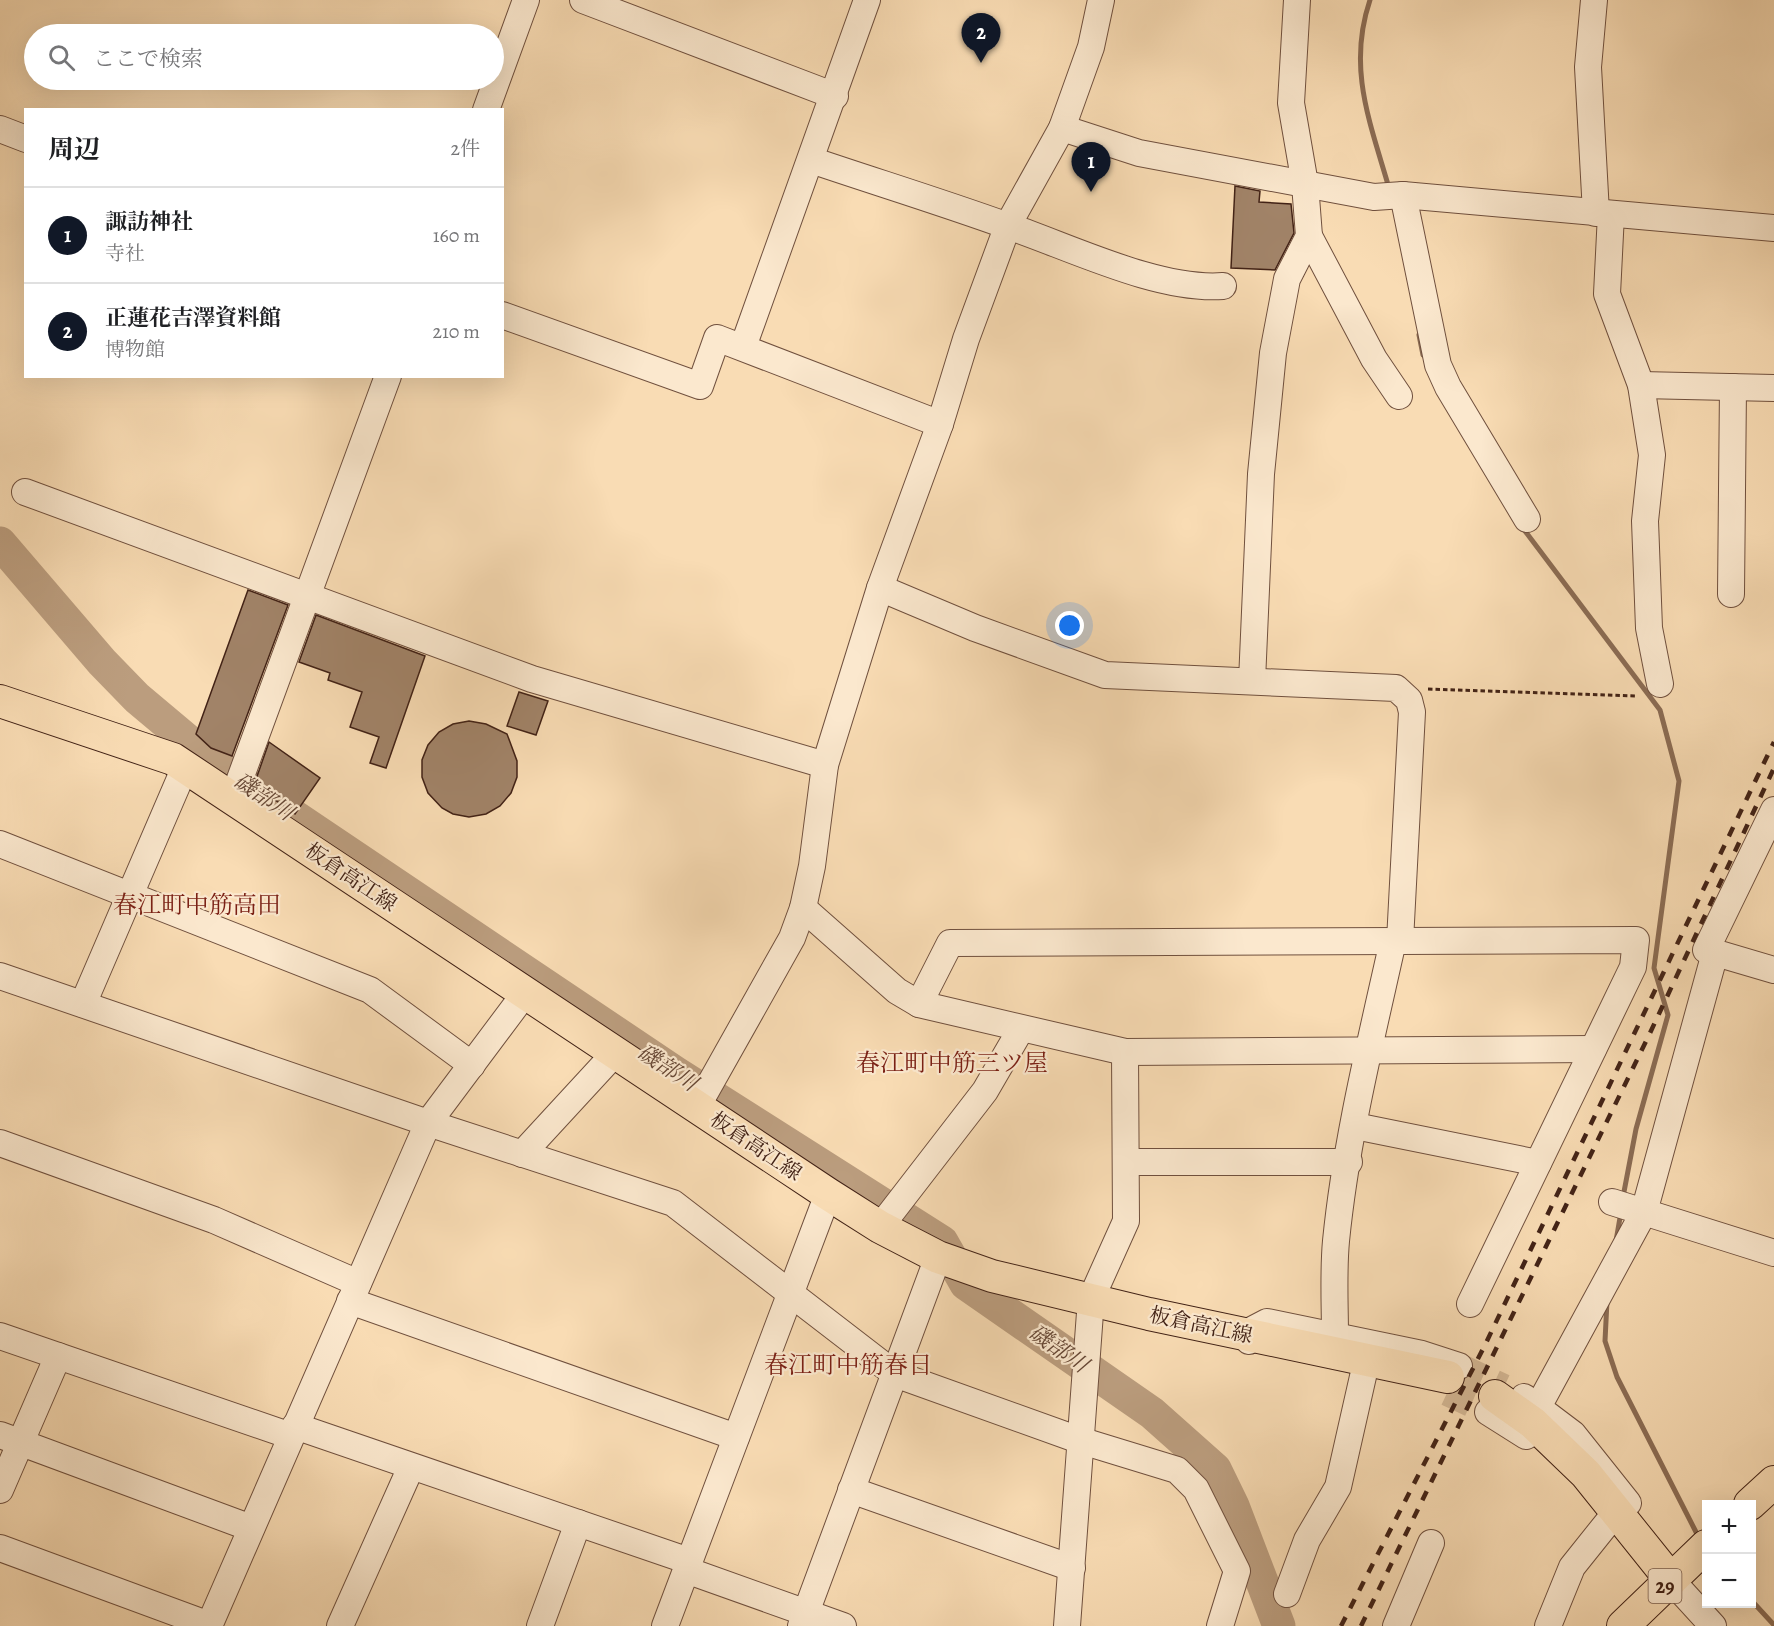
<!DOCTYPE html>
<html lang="ja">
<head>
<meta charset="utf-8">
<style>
	:root { --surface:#fff; --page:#f2f2f2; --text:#202124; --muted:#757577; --line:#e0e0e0; --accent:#111827 }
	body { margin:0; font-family:Alegreya,"Noto Serif JP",serif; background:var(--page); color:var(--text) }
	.controls { position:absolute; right:18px; bottom:18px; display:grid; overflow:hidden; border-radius:0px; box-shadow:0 6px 24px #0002 }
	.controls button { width:54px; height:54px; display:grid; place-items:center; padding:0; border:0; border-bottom:2px solid var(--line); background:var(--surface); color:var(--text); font:30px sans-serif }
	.you { position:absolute; left:1070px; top:626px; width:21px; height:21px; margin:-15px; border:4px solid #fff; border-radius:50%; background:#1a73e8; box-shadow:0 0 0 9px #1a73e833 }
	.badge { display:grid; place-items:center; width:39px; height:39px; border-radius:50%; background:var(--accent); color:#fff; font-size:20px; font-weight:700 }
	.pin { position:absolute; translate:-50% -50px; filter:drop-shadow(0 2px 3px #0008) }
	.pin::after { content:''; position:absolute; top:32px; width:21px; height:18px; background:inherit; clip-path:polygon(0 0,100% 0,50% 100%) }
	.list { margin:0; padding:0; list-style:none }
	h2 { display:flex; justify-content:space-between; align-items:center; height:78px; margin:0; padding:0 24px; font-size:26px }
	h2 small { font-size:20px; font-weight:400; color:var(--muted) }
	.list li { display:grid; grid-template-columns:39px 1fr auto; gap:18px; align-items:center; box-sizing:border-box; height:96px; padding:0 24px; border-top:2px solid var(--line) }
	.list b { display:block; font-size:22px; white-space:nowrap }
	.list p { margin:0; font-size:20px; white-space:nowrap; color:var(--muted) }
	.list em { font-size:20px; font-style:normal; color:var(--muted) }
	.icon { flex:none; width:33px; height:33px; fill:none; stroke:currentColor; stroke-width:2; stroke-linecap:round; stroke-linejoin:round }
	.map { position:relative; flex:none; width:1774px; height:1626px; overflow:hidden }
	.search { position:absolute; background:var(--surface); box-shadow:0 6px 24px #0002; left:24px; top:24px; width:480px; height:66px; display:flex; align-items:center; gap:15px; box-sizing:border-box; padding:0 21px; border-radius:33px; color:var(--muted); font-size:22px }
	.panel { position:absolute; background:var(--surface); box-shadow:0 6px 24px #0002; left:24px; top:108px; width:480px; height:270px; border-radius:0px }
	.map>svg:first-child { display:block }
</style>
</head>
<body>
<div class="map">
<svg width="1774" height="1626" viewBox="0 0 1774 1626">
	<rect width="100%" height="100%" fill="#f9dcb4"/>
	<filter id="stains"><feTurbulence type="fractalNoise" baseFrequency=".00333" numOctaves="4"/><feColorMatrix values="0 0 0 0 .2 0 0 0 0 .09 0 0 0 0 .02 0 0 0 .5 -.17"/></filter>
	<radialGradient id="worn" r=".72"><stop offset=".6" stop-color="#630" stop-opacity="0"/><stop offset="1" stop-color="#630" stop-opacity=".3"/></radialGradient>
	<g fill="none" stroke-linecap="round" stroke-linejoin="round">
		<g stroke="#8b6c54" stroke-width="5">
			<path d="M1370,0c-23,68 0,122 19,188"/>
			<polyline points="1419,335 1423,355"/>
			<polyline points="1522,527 1660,710 1679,781 1654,968 1668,1015 1636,1129 1623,1197"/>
			<polyline points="1616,1241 1621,1212"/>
			<polyline points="1607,1301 1605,1341 1617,1377 1697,1534"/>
			<polyline points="1752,1601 1774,1625"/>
		</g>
		<polyline stroke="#bb9d7e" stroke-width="33" points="0,543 102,662 137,698 212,761 676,1073 942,1242 966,1284 1152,1413 1215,1469 1233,1506 1279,1626"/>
	</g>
	<g fill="#a18368" stroke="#422216" stroke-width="1.5">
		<polygon points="1235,186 1260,191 1259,202 1291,204 1294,233 1275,270 1231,268"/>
		<polygon points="248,590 288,605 232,756 211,748 196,734"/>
		<polygon points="316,615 425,656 386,768 370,763 379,737 350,727 362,692 328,680 330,673 299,662"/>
		<polygon points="519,692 548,701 536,735 507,726"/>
		<polygon points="469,721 486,724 507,734 517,761 517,777 511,793 500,806 486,814 469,817 453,814 442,808 428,793 422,777 422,760 428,745 439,732 453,724"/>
		<polygon points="269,742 320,778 295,814 254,785"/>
	</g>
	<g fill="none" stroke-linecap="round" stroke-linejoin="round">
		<g stroke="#d4b794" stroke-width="26" stroke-dasharray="26 13" stroke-linecap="butt">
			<polyline points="1459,1366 1504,1387"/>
			<polyline points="1447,1393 1488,1412"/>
		</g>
		<polyline stroke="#d4b794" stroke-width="32" stroke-dasharray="32 16" stroke-linecap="butt" points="1448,1377 1495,1396"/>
		<g stroke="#70503e" stroke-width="28">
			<g id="minor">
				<polyline points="583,0 835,96"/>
				<polyline points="1594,0 1588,67 1596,213"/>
				<polyline points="486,110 526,0"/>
				<polyline points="1062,128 1139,153 1374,197 1403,195 1774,228"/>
				<polyline points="0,129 26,139"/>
				<path d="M811,160c65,22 130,42 194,65 63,21 152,66 218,61"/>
				<polyline points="1403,195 1438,365 1448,387 1527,519"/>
				<polyline points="1611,214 1607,294 1641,385 1652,455 1645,521 1649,628 1660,684"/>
				<polyline points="1309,236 1374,359 1399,396"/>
				<polyline points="502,315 700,386 717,338 940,424"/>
				<polyline points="743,347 867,0"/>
				<polyline points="1641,385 1774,388"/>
				<polyline points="25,492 532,679 825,765"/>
				<polyline points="880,588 975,628 1105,675 1396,688 1409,700 1412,712 1400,941"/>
				<polyline points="1731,594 1733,387"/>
				<polyline points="1252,681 1261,474 1273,353 1287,279 1309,236 1305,184 1291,103 1297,0"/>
				<polyline points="233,798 388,376"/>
				<polyline points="1774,810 1706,950 1774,970"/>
				<polyline points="0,844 370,990 472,1065"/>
				<polyline points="803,908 897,991 919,1004 1125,1052 1593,1049"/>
				<polyline points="0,976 428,1123 673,1203 895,1374 1079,1440 1177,1470 1196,1489 1237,1571 1220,1626"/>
				<polyline points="83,1004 185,767"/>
				<polyline points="919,1004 950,943 1636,940 1633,967 1470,1304"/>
				<polyline points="697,1107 792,938 803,908 812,866 825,765 880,588 940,424 966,339 1008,225 1062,128 1091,47 1101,0"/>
				<polyline points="1355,1126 1538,1163"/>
				<polyline points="0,1143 214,1220 358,1283"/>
				<polyline points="522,1154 616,1052"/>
				<polyline points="1126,1162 1349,1162"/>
				<polyline points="1612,1202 1774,1253"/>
				<polyline points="880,1227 985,1091 1021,1029"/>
				<polyline points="350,1301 736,1437"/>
				<polyline points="0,1336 291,1436"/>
				<path d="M1335,1337c0,-32 -2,-64 1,-96 10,-101 35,-201 57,-300"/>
				<polyline points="1249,1341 1244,1334 1267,1322 1422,1354 1459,1366"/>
				<polyline points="1524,1397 1573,1434 1628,1503"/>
				<polyline points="1538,1407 1644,1212 1715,953"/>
				<polyline points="1488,1412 1526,1436"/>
				<polyline points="295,1426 689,1561"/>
				<polyline points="0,1435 251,1528"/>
				<polyline points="0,1490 58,1356"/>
				<polyline points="851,1490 1072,1568"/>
				<polyline points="0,1548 209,1625"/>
				<polyline points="686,1570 843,1626"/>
				<polyline points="1671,1580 1713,1626"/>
				<polyline points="1287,1594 1307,1540 1338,1487 1364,1372"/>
				<polyline points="209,1626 428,1123 526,992"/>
				<polyline points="340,1626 411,1467"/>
				<polyline points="540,1626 578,1523"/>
				<polyline points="665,1626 828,1194"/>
				<polyline points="801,1626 938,1257"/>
				<polyline points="1067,1626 1091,1299 1126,1221 1125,1052"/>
				<polyline points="1396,1626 1431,1543"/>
				<polyline points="1548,1626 1572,1567 1608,1522"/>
			</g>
		</g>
		<g stroke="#422216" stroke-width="34">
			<g id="major">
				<polyline points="0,701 173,759 828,1194 880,1227 938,1257 992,1276 1149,1314 1448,1377"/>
				<polyline points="1495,1396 1533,1423 1586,1474 1671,1580"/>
				<polyline points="1750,1504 1774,1482"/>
				<polyline points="1623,1626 1706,1546"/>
			</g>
		</g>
		<polyline stroke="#422216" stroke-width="3" stroke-dasharray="4.5 3" stroke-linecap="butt" points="1428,689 1636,696"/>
		<use href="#minor" stroke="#fbe8ce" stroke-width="26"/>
		<use href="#major" stroke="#f9dcb4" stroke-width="32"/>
		<g stroke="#422216" stroke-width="4.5" stroke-dasharray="10 10" stroke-linecap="butt">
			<polyline points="1341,1626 1485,1345 1774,742"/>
			<polyline points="1361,1626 1650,1033 1774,768"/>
		</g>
	</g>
	<g text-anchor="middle" stroke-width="4.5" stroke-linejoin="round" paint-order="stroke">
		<rect fill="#fbe8ce" stroke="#7a5d4d" stroke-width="1.5" x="1648.5" y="1569" width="33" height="34" rx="4.5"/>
		<g font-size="20" font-weight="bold" fill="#422216">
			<text x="1665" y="1593">29</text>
		</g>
		<g font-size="21" fill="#422216" stroke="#fbe8ce">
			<text transform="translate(351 877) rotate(34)" y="7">板倉高江線</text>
			<text transform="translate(756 1146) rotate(34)" y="7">板倉高江線</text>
			<text transform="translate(1201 1325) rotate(12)" y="7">板倉高江線</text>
		</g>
		<g font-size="22" font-style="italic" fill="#664735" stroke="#fbe8ce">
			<text transform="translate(264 796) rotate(34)" y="8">磯部川</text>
			<text transform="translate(668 1067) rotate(33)" y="8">磯部川</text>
			<text transform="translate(1059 1348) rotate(35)" y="8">磯部川</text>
		</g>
		<g font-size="24" fill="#7a1f14" stroke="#fbe8ce">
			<text x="197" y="913">春江町中筋高田</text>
			<text x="952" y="1071">春江町中筋三ツ屋</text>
			<text x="848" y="1373">春江町中筋春日</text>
		</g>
	</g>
	<rect width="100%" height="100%" filter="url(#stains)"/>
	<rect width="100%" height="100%" fill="url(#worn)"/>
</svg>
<div class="controls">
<button>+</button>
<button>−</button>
</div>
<div class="you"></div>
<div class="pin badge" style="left:1091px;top:192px">1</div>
<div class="pin badge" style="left:981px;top:63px">2</div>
<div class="search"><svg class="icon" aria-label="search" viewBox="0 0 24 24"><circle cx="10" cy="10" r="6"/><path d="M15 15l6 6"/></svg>ここで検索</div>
<section class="panel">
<h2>周辺<small>2件</small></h2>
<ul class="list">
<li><span class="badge">1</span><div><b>諏訪神社</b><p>寺社</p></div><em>160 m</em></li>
<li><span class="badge">2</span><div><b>正蓮花吉澤資料館</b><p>博物館</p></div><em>210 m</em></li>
</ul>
</section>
</div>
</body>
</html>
